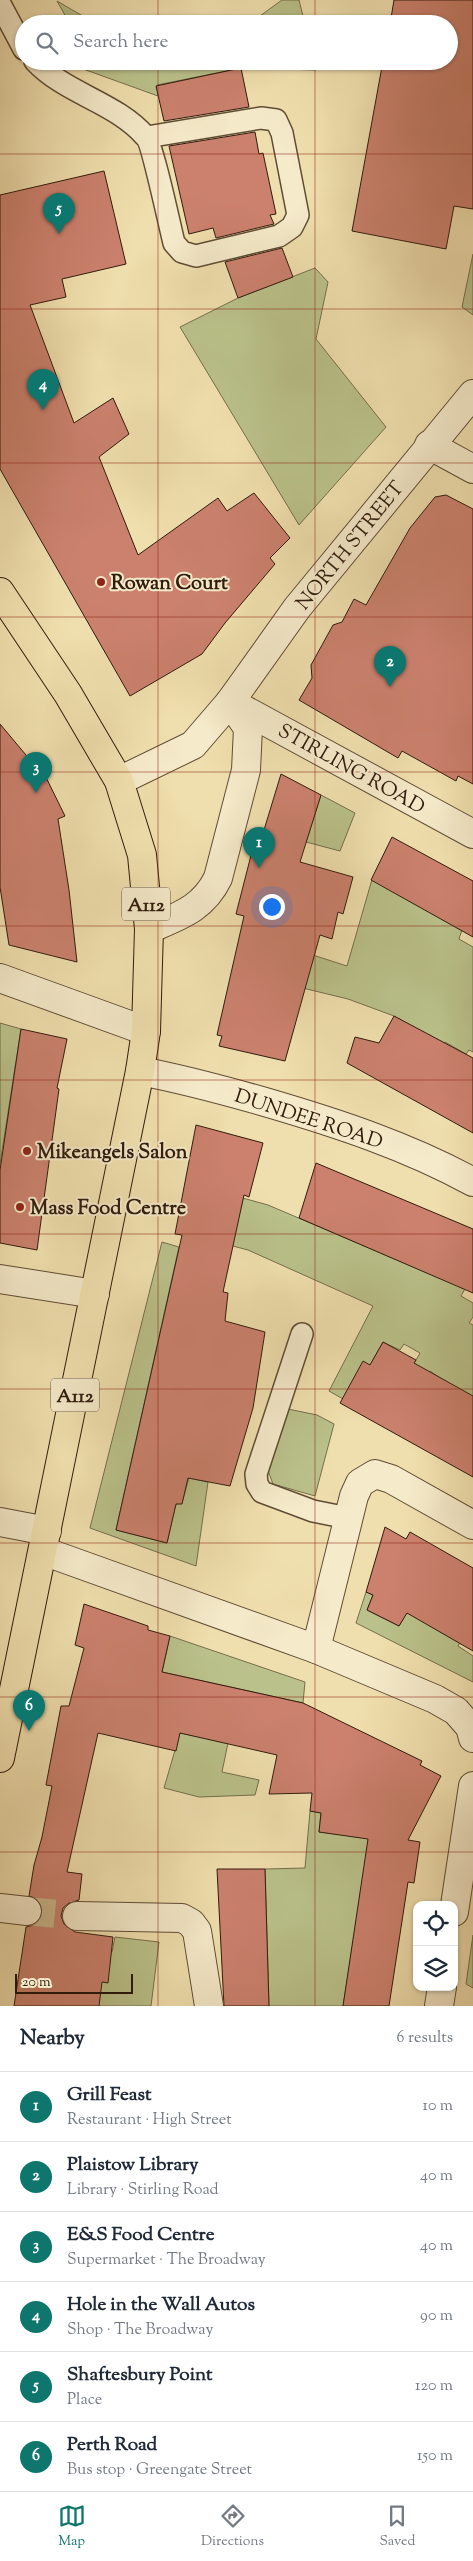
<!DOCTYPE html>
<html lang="en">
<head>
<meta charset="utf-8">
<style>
	:root { --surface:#fff; --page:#f6f6f7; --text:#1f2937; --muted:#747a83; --line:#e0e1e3; --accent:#0f766e }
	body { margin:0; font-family:"Sorts Mill Goudy",serif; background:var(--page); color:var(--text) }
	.controls { position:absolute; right:15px; bottom:15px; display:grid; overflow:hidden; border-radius:10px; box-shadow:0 1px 4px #0004 }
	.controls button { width:45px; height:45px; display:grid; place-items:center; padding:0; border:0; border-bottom:1px solid var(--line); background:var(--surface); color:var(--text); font:25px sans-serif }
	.scale { position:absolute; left:15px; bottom:12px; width:118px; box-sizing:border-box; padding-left:5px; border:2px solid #301b0d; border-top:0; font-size:14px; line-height:18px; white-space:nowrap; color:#301b0d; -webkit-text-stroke:4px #f5eaca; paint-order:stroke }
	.you { position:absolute; left:271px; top:906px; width:18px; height:18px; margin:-12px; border:4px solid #fff; border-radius:50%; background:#1a73e8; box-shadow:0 0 0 8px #1a73e833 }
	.badge { display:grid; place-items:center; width:32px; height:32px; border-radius:50%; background:var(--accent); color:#fff; font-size:16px; font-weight:700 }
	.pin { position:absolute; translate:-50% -41px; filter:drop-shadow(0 1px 2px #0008) }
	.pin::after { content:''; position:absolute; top:26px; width:18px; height:15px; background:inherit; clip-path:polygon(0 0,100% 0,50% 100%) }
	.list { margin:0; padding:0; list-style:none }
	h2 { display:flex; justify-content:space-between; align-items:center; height:65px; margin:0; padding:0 20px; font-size:21px }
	h2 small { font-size:16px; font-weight:400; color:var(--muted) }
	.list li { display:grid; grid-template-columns:32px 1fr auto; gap:15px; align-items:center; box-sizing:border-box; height:70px; padding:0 20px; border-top:1px solid var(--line) }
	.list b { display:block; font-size:19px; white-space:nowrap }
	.list p { margin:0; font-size:16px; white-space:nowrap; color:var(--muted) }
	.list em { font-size:16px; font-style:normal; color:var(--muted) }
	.icon { flex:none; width:28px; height:28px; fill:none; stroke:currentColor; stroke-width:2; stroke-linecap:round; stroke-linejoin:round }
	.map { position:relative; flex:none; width:473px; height:2006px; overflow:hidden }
	.search { position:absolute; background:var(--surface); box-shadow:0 1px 4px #0004; left:15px; right:15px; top:15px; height:55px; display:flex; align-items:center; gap:12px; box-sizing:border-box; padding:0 18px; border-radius:28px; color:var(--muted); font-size:19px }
	.sheet { height:485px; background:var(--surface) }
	nav { display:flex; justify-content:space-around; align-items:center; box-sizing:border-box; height:70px; border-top:1px solid var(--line); background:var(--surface); font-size:14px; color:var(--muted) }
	nav a { display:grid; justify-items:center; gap:2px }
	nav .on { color:var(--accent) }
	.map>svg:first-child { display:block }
</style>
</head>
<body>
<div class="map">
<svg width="473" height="2006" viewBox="0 0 473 2006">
	<rect width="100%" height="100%" fill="#f0dfae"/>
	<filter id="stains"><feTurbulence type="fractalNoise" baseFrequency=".004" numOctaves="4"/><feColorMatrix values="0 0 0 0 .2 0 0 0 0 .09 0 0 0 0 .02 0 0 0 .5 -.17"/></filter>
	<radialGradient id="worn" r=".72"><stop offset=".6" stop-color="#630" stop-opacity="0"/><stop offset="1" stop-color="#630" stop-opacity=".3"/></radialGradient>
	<g fill="#bac18a" stroke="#756e4c">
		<polygon points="282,0 299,0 305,24 249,24"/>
		<polygon points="57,1 93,22 97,24 70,24"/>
		<polygon points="61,61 314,61 316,70 241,68 157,85 158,96"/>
		<polygon points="473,254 473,315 462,307"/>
		<polygon points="315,268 328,282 316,339 386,427 299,525 180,327 238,298"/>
		<polygon points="321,795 355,813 340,851 306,842"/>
		<polygon points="373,876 462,930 459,939 473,947 473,1052 469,1050 466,1054 445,1042 435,1062 436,1040 394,1016 348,999 282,983 291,948 347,966"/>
		<polygon points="0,1023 21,1029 0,1164"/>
		<polygon points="239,1197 268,1205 409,1265 470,1280 461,1296 473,1303 473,1317 469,1323 473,1325 473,1401 430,1371 417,1391 403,1383 420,1353 404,1344 400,1350 383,1342 370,1365 343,1399 329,1391 373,1306 248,1250 229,1245"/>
		<polygon points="162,1242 179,1247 116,1530 167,1543 176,1504 182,1503 189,1478 208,1482 196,1566 90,1528"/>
		<polygon points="283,1408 317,1415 334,1424 315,1496 273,1484 267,1468"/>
		<polygon points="420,1590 472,1621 458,1646 473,1656 473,1682 356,1623 366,1592 373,1595 367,1610 399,1626"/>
		<polygon points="170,1636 305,1682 303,1703 162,1672"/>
		<polygon points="180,1733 228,1743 222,1772 259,1780 255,1795 199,1797 164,1788"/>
		<polygon points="310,1811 321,1813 319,1832 370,1838 343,2006 269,2006 265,1869 305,1868"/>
		<polygon points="473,1935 473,1988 466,1984"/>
		<polygon points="115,1937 159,1942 151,2006 99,2006 70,1946 112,1952"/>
	</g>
	<g fill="#cb816e" stroke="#301b0d">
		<polygon points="394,0 473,0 473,209 454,206 446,249 352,231 383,61 449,61 449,24 390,24"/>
		<polygon points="241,68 249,107 164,121 156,86"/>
		<polygon points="255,132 259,154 263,153 276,214 270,215 274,224 216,238 213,228 189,234 169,146"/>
		<polygon points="104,171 126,264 62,279 66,297 30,305 74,423 113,398 129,434 99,457 138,555 218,498 227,511 254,493 290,538 270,558 275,564 225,623 202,654 130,696 0,469 0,195"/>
		<polygon points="282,248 293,277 238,298 225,262"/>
		<polygon points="446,495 473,509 473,784 458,776 456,781 402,751 398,758 299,700 312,678 311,665 333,625 342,622 354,599 366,605 410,528 435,497"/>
		<polygon points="0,724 31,761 36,757 65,816 58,819 69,890 77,962 9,945 0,887"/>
		<polygon points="281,774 321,795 300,862 353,877 343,914 338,912 332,939 320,935 285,1061 219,1046 222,1036 217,1035 244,916 236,914 258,828 264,830"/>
		<polygon points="392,837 473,881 473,937 371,880"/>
		<polygon points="394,1016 473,1058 473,1133 347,1063 355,1037 379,1043"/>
		<polygon points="21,1029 67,1039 57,1088 59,1089 37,1250 0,1243 0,1170"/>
		<polygon points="196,1125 263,1143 249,1197 244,1195 223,1292 228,1293 225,1321 265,1332 253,1408 230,1486 188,1478 182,1504 176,1504 167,1543 116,1530 182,1235 175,1234"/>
		<polygon points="316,1163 473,1229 473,1293 299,1218"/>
		<polygon points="383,1342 416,1360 414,1363 473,1396 473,1477 340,1403 363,1361 370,1365"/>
		<polygon points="385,1527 406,1539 410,1532 473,1568 473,1651 407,1613 399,1626 367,1610 373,1595 366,1592"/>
		<polygon points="84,1604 148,1626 148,1630 170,1636 162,1672 303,1703 422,1761 420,1765 441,1776 408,1840 420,1842 414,1883 408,1882 389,2006 343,2006 368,1839 319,1832 321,1813 310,1811 312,1793 269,1794 277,1755 180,1733 176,1751 98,1733 67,1872 82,1874 79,1900 69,1903 63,1908 61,1916 64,1924 75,1932 113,1937 108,1983 102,1982 99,2006 14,2006 26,1927 34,1925 39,1921 42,1913 41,1904 37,1899 29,1896 34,1865 42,1837 52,1786 46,1785 61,1706 69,1706 84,1648 75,1645"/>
		<polygon points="217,1869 265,1869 269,2006 224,2006"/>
	</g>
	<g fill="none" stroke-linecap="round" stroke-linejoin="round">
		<polyline stroke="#cab88e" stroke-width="28" stroke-dasharray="28 14" stroke-linecap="butt" points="27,1911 77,1916"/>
		<g stroke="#604c35" stroke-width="24">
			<g id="service">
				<polyline points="0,4 24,49"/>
				<path d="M35,61c31,33 80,41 110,75 7,6 25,91 29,107l8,9 14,4 83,-20 13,-9 6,-12 -16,-82 -6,-13 -15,-2 -114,19"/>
				<polyline points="302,1334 256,1474 257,1484 262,1492 313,1511 348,1518"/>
			</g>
		</g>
		<g stroke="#604c35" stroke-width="30">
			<g id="minor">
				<polyline points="429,445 473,469"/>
				<polyline points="230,702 473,834"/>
				<polyline points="119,781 193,745 230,702 297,608 473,394"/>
				<path d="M149,929c30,-13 54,-20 69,-51l28,-108 2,-42 -18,-26"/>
				<polyline points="0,978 146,1031"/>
				<path d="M140,1071c42,8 83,19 125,31 72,21 142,44 208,80"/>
				<polyline points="0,1279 95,1294"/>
				<polyline points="0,1522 47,1531"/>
				<polyline points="43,1551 316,1649 354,1496 360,1483 375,1474 391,1479 473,1525"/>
				<polyline points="316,1649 435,1699 456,1711 470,1727 473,1738"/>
				<polyline points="0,1908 27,1911"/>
				<polyline points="454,1912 473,1786"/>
				<polyline points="77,1916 182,1918 191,1923 197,1931 209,2006"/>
				<polyline points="439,2006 442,1987"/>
			</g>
		</g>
		<g stroke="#301b0d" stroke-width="30">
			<polyline id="primary" points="0,592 68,694 119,781 142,855 149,929 146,1031 140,1071 0,1758"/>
		</g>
		<use href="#service" stroke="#f5eaca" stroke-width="21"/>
		<use href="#minor" stroke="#f5eaca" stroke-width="28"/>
		<use href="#primary" stroke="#f0dfae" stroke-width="28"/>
	</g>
	<path fill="none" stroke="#8f2418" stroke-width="1" stroke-opacity="0.55" d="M158,0v24M315,0v24M158,61v1945M315,61v1945M0,154h473M0,309h473M0,463h473M0,617h473M0,772h473M0,926h473M0,1080h473M0,1234h473M0,1389h473M0,1543h473M0,1697h473M0,1852h473"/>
	<g fill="#8f2418" stroke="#f5eaca" stroke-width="2">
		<circle cx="101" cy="582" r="5"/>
		<circle cx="27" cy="1151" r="5"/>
		<circle cx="20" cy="1207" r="5"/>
	</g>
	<g text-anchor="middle" stroke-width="4" stroke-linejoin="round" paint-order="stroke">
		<g fill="#f5eaca" stroke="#6b5946" stroke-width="1">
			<rect x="122" y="887.5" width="48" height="33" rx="4"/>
			<rect x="51" y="1378.5" width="48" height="33" rx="4"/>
		</g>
		<g font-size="19" font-weight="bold" fill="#301b0d">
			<text x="146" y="911">A112</text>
			<text x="75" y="1402">A112</text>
		</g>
		<g font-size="20" fill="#301b0d" stroke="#f5eaca">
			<text transform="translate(349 545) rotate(-51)" y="7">NORTH STREET</text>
			<text transform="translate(352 768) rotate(29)" y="7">STIRLING ROAD</text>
			<text transform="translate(309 1118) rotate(18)" y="7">DUNDEE ROAD</text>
		</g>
		<g font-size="20" font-weight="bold" fill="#301b0d" stroke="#f5eaca" text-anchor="start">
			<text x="111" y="589">Rowan Court</text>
			<text x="37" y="1158">Mikeangels Salon</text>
			<text x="30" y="1214">Mass Food Centre</text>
		</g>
	</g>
	<rect width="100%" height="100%" filter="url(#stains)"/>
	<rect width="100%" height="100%" fill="url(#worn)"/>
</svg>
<div class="controls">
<button><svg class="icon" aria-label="locate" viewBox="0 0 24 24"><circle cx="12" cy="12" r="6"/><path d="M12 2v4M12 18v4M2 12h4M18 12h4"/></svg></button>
<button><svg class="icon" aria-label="layers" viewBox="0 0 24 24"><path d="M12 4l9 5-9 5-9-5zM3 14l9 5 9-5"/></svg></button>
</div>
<div class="scale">20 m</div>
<div class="you"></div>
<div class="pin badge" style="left:259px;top:868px">1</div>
<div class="pin badge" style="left:390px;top:687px">2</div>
<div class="pin badge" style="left:36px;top:793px">3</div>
<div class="pin badge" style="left:43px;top:410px">4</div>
<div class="pin badge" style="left:59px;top:234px">5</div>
<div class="pin badge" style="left:29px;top:1731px">6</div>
<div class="search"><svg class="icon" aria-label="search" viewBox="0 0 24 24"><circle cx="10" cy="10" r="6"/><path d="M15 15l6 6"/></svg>Search here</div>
</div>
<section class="sheet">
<h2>Nearby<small>6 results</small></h2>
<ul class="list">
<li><span class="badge">1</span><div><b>Grill Feast</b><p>Restaurant · High Street</p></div><em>10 m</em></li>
<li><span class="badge">2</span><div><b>Plaistow Library</b><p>Library · Stirling Road</p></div><em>40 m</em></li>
<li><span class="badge">3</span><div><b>E&amp;S Food Centre</b><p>Supermarket · The Broadway</p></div><em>40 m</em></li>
<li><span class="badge">4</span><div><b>Hole in the Wall Autos</b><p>Shop · The Broadway</p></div><em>90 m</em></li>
<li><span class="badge">5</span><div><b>Shaftesbury Point</b><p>Place</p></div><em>120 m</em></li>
<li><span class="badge">6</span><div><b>Perth Road</b><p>Bus stop · Greengate Street</p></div><em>150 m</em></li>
</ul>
</section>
<nav>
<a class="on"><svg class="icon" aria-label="map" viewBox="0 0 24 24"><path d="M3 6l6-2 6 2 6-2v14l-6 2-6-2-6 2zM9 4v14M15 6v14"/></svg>Map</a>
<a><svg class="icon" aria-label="directions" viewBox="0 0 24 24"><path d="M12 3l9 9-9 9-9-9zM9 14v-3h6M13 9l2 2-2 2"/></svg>Directions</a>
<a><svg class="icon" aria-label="saved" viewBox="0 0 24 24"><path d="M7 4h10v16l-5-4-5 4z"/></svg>Saved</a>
</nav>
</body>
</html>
